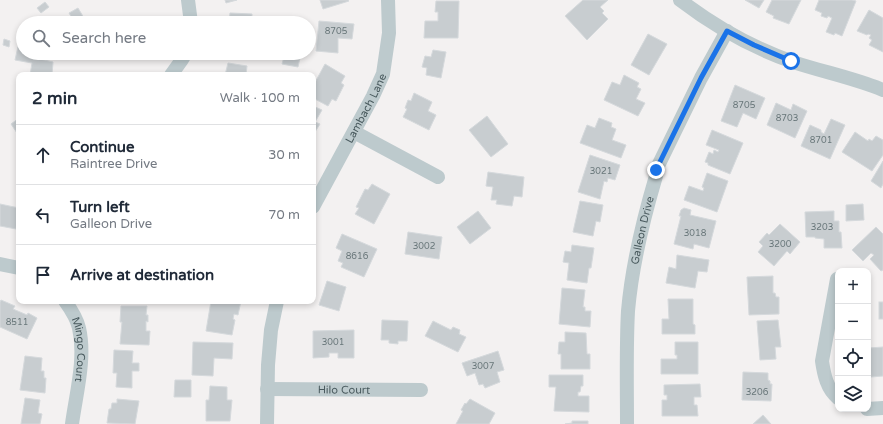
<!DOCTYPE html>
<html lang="en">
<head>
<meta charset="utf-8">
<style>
	:root { --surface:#fff; --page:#f6f6f7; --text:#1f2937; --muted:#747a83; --line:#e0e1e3 }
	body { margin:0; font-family:"Varela Round",sans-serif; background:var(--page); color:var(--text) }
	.controls { position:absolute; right:12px; bottom:12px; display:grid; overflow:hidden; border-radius:8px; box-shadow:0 2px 6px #0003 }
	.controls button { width:36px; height:36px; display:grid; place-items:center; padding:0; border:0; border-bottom:1px solid var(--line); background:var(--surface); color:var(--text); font:20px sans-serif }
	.stop { position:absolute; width:12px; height:12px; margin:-9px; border:3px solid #1a73e8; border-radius:50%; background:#fff }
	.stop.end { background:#1a73e8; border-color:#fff; box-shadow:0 1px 4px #0008 }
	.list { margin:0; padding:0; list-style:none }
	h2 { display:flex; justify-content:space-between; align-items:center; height:52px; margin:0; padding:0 16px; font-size:17px }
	h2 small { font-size:13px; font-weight:400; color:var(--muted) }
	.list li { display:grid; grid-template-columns:26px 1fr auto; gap:12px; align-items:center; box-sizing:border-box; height:60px; padding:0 16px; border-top:1px solid var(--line) }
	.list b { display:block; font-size:15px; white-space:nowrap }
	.list p { margin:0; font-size:13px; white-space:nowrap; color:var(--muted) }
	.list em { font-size:13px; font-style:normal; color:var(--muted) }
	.icon { flex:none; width:22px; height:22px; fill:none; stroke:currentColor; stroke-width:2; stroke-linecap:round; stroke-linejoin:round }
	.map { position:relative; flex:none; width:883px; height:424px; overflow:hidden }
	.search { position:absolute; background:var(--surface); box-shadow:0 2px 6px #0003; left:16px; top:16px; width:300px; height:44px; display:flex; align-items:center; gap:10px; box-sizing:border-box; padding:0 14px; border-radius:22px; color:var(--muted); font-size:15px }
	.panel { position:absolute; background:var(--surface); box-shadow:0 2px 6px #0003; left:16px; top:72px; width:300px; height:232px; border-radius:8px }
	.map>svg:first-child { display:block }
</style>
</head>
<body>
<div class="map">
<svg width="883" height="424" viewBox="0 0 883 424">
	<rect width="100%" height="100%" fill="#f3f1f1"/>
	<g fill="#c8cdd0" stroke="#d5d9dc">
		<polygon points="225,0 237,0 226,3"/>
		<polygon points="320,0 348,0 349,1 323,9"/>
		<polygon points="583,0 608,0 600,7 604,11 602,13 608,19 587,40 565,16"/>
		<polygon points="745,0 764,0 759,8"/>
		<polygon points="772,0 801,0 789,24 773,18 774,16 766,12"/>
		<polygon points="819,0 852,0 856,1 842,36 835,33 834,35 826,32 832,18 828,16 827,18 821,16 822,13 815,10"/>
		<polygon points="436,1 459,1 458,38 424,38 425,21 438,21 438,12 435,12"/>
		<polygon points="45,2 49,7 41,13 37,8"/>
		<polygon points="78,8 87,23 75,23 69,13"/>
		<polygon points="869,10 883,18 883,52 869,45 872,40 869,38 871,35 868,34 867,35 857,31"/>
		<polygon points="230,13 252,14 252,23 226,23 229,22"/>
		<polygon points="108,18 152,22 152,23 108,23"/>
		<polygon points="319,21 354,24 352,39 338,38 338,53 316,51"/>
		<polygon points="648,34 667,44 649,75 631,65"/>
		<polygon points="4,39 10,41 9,47 3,45"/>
		<polygon points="19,42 23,43 23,53 32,53 31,57 53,62 52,75 30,75 32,63 15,60"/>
		<polygon points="433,50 446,52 441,78 426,75 427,68 422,67 425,56 431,57"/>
		<polygon points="285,53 301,53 298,67 282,64"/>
		<polygon points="228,63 247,66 246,75 225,75"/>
		<polygon points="325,64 345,76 341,83 344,85 336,101 332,99 328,106 313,98 313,86"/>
		<polygon points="624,75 639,83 637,87 641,89 636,99 645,103 638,116 604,100 612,82 620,85"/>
		<polygon points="735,85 765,98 756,119 743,113 737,127 721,121"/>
		<polygon points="414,93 432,102 428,111 436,115 429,130 403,117 407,109 405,108 408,100 411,101"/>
		<polygon points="776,103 791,110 793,104 807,111 795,138 767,125"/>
		<polygon points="313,106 322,110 315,122 320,124 313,135"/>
		<polygon points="487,116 508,144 491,157 469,130"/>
		<polygon points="19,118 19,136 11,124"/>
		<polygon points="599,118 612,123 611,127 616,129 612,140 626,145 621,158 580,143 587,125 595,128"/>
		<polygon points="831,119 845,125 830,159 801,146 810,125 821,130 821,132 824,134"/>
		<polygon points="712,130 743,143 730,174 708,165 708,163 705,162 709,152 713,154 714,150 718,152 719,150 706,145"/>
		<polygon points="855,132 868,141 869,139 872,141 876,136 883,140 883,155 872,171 842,152"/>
		<polygon points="590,155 620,165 615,180 608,178 607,182 604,181 600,199 578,192"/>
		<polygon points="883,161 883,184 881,188 871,181"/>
		<polygon points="488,172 524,177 522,197 514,196 512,206 496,204 497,200 491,200 493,187 486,186"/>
		<polygon points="707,173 728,181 717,212 684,200 689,186 703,191 704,188 702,187"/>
		<polygon points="372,184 390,194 374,224 355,214 359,208 356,207 365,189 368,190"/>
		<polygon points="580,201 603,205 600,222 596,221 593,236 573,232"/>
		<polygon points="0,204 19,208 19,222 17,222 16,229 0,226"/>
		<polygon points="863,204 864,220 846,221 846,205"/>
		<polygon points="684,208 691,210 690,215 716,221 709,248 694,244 693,249 674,244 681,216 679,216 681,210"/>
		<polygon points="478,211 491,228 470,244 457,227"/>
		<polygon points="834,211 834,221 839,221 839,232 841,232 842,248 824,248 824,239 815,238 815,237 806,237 805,212"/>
		<polygon points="780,224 800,242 790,254 787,251 774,266 758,252 763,246 759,242 767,233 769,235"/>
		<polygon points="876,227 883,234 883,270 881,271 870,259 874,255 871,253 863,261 852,250"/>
		<polygon points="408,232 442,237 439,259 405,254"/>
		<polygon points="342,234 377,249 364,277 341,267 343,263 338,261 342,251 336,248"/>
		<polygon points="572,245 594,248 591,268 589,268 587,283 567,280 569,263 563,262 565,251 571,252"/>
		<polygon points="677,255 709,260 707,272 698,271 695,288 666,283 669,267 676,269"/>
		<polygon points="773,276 773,293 775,293 776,297 779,297 779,314 749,315 747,277"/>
		<polygon points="327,281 346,287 339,311 319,305"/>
		<polygon points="562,288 585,290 583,307 585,307 585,311 591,311 590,327 559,324"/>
		<polygon points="668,299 693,299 693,324 695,325 695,334 662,334 662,319 669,319"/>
		<polygon points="1,300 15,306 13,309 27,315 28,313 37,318 27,339 0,327 0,302"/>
		<polygon points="211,301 241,301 238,315 234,314 233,319 235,320 232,335 206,331"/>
		<rect x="879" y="302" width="4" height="17"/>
		<polygon points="121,306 147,306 146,315 148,315 148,322 146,321 146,331 150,331 149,345 120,344 122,322 120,322"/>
		<polygon points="382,320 408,321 407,341 398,341 398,344 389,343 389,340 381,340"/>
		<polygon points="778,320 781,347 775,347 776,359 760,360 757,321"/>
		<polygon points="433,321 451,330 453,327 460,330 459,334 466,337 458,352 425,336"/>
		<polygon points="354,330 354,358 338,358 338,353 329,353 329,357 313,358 313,331"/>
		<polygon points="565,332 586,333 587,354 590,354 590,369 561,369 561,354 558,354 559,342 565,342"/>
		<polygon points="193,342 233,343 232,359 214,358 213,376 192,375"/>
		<polygon points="675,342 698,342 698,374 661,374 661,359 677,359 677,355 675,355"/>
		<polygon points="883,347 883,376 871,377 869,348"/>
		<polygon points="114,350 133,351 132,363 139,363 139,371 132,371 132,388 116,387 117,373 113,373"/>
		<polygon points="498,351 504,370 497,372 500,382 485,388 483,384 479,385 475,373 467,376 462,363"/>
		<polygon points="25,356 42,358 41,371 44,371 44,378 46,378 45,393 20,390"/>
		<polygon points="743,372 768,373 768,380 770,381 770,384 772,384 771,401 742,400"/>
		<polygon points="549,375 583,375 583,386 581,386 580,392 578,392 578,396 589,396 589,412 554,411 556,387 549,387"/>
		<polygon points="175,380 191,380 191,397 174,397"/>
		<polygon points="700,384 701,397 694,397 694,405 697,405 698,416 662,416 662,400 667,400 667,395 664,395 664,385"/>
		<polygon points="210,386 227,387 227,400 232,400 230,421 206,421 206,400 209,400"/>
		<polygon points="25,398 40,400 38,413 42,414 40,424 21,424"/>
		<polygon points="117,399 139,401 135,424 107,423 109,409 111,409 112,403 117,403"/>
		<polygon points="470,399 495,413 489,424 456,424 463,411 461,410 465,403 466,404"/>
		<polygon points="763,415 771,424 753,424"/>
		<polygon points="572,421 588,421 588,424 565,424 572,423"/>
	</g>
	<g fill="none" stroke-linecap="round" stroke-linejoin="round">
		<g stroke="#bdcacd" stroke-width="14">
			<polyline points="188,0 191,23"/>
			<path d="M680,0c34,26 73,48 113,62 30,10 61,16 90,28"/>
			<polyline points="171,75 181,61 186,53"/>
			<polyline points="354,132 438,177"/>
			<path id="s1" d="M313,207l60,-111 10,-22 6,-41 -1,-33"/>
			<polyline points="0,264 19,268"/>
			<path d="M837,279l-15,82c2,14 5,28 16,37"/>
			<path id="s2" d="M65,301c5,7 12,18 14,27 7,30 -3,66 -7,96"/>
			<path id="s3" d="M267,389l154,1"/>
			<polyline points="867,409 883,408"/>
			<polyline points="267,424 268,365 271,330 277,301"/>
			<path id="s4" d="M627,424c0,-38 -1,-76 1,-113 4,-46 15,-91 28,-135v-6l45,-92 26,-47"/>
		</g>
	</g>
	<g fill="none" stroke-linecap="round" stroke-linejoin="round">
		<polyline stroke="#1a73e8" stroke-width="5" points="656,170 701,78 727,31 754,45 791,61"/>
	</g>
	<g text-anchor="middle" stroke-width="3" stroke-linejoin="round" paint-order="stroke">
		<g font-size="9" fill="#69777a">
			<text x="336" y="34">8705</text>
			<text x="744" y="108">8705</text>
			<text x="787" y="121">8703</text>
			<text x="821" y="143">8701</text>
			<text x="601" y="174">3021</text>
			<text x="822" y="230">3203</text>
			<text x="695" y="236">3018</text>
			<text x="780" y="247">3200</text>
			<text x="424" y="249">3002</text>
			<text x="357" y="259">8616</text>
			<text x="17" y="325">8511</text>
			<text x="333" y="345">3001</text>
			<text x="483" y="369">3007</text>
			<text x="757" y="395">3206</text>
		</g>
		<g font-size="11" fill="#495a5e" stroke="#fff">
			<text dy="4" stroke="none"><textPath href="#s1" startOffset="112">Lambach Lane</textPath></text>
			<text dy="4" stroke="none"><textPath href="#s4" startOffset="195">Galleon Drive</textPath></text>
			<text dy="4" stroke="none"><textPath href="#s2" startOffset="52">Mingo Court</textPath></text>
			<text dy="4" stroke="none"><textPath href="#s3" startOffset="77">Hilo Court</textPath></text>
		</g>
	</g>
</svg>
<div class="controls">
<button>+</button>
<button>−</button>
<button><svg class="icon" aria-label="locate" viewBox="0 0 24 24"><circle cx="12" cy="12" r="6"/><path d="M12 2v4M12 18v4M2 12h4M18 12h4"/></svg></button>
<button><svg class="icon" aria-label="layers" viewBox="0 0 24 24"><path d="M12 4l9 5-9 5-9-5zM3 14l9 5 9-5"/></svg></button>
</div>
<div class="stop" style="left:791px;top:61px"></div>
<div class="stop end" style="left:656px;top:170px"></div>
<div class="search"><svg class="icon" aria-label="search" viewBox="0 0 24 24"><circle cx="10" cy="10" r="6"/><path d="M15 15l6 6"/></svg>Search here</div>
<section class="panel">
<h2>2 min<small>Walk · 100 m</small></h2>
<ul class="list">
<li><svg class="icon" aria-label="ahead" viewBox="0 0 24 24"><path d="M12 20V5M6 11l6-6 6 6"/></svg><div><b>Continue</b><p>Raintree Drive</p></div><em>30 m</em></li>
<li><svg class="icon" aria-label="left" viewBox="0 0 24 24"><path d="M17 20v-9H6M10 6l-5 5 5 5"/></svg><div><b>Turn left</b><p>Galleon Drive</p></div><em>70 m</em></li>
<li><svg class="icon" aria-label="arrive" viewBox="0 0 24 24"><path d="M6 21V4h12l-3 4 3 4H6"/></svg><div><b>Arrive at destination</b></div></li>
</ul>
</section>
</div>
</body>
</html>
